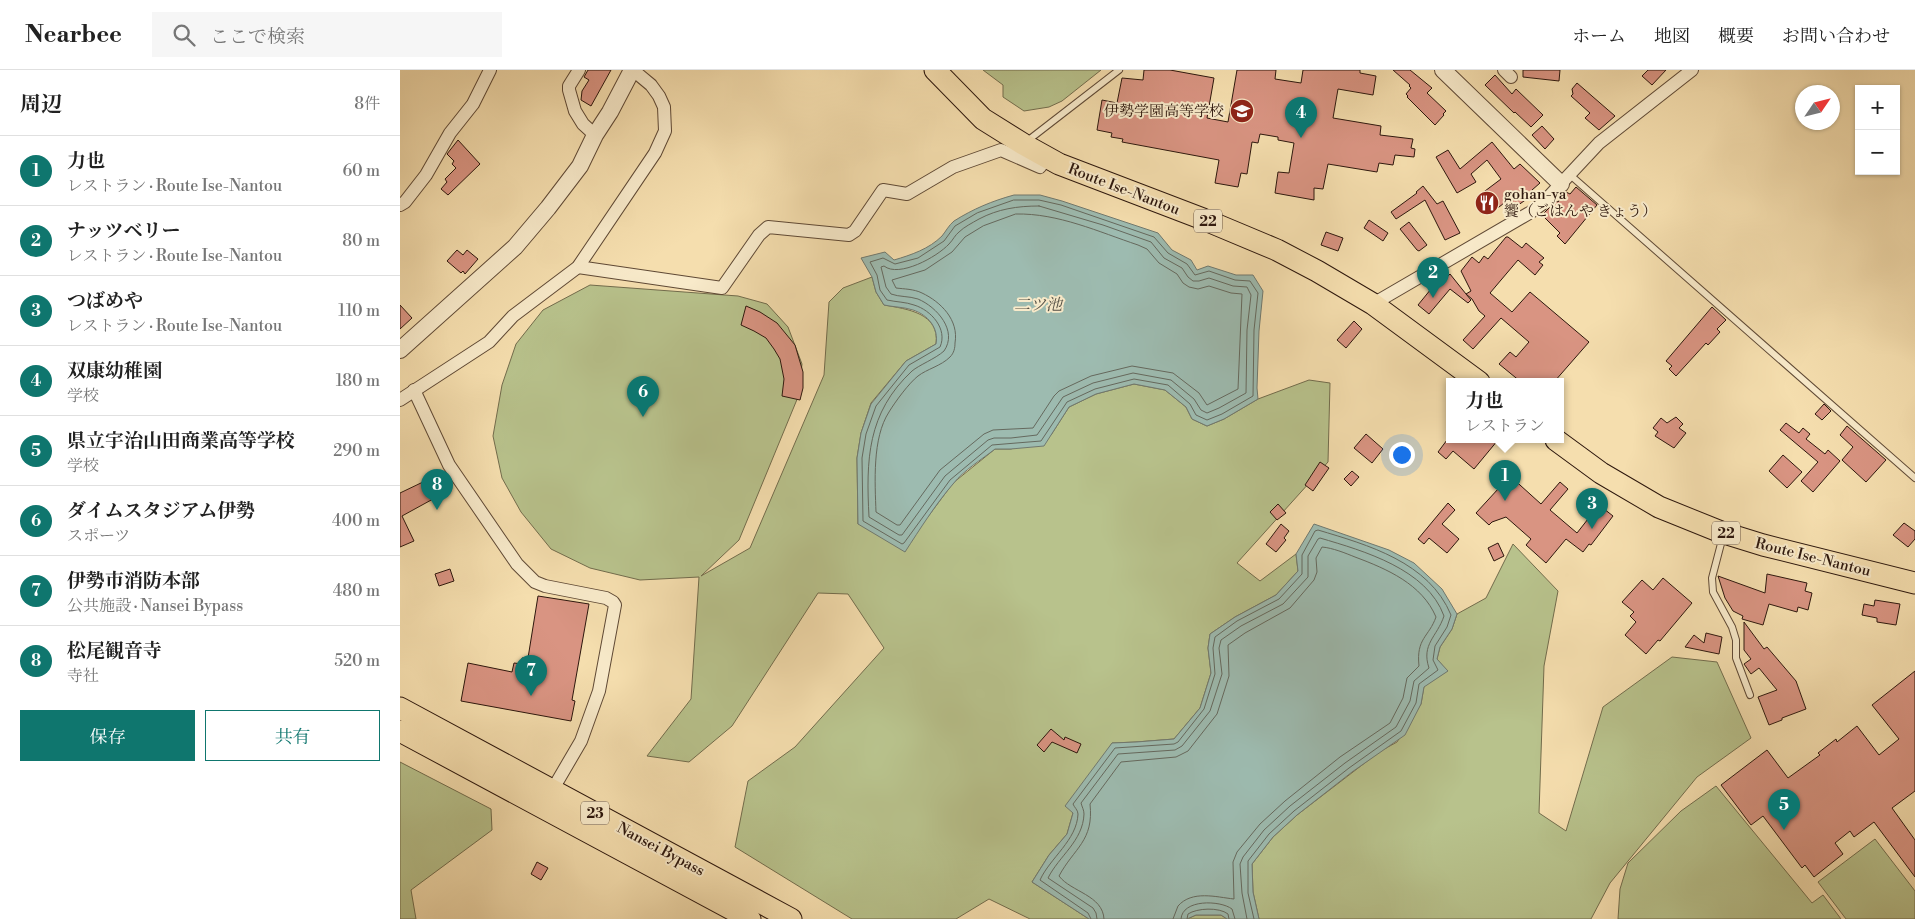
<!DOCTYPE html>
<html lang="ja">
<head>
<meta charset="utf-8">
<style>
	:root { --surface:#fff; --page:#f6f6f6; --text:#222; --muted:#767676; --line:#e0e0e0; --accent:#0f766e }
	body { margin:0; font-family:"Libre Bodoni","Noto Serif JP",serif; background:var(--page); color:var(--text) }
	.controls { position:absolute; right:15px; top:15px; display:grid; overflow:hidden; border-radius:0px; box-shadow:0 1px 4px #0004 }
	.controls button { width:45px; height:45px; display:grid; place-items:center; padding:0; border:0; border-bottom:1px solid var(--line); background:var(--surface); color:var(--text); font:25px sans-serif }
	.compass { position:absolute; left:1395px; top:15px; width:45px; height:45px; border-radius:50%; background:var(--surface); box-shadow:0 1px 4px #0004; rotate:55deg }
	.you { position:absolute; left:1001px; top:384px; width:18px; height:18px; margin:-12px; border:4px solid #fff; border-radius:50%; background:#1a73e8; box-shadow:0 0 0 8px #1a73e833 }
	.badge { display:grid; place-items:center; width:32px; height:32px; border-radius:50%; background:var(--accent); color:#fff; font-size:16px; font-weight:700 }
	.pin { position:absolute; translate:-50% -41px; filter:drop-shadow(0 1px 2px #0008) }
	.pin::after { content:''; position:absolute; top:26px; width:18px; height:15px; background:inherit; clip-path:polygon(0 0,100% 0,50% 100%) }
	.popup { position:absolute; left:1046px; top:308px; width:118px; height:65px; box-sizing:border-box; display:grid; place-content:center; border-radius:0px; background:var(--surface); filter:drop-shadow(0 1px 4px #0005); font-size:16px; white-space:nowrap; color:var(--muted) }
	.popup b { font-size:19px; color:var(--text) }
	.popup::after { content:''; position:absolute; left:50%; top:100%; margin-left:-10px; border:10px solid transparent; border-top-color:var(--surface) }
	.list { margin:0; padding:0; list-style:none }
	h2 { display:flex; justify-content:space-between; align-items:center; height:65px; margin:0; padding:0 20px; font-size:21px }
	h2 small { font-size:16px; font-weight:400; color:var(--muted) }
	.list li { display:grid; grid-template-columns:32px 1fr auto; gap:15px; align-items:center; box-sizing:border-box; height:70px; padding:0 20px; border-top:1px solid var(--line) }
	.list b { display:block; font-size:19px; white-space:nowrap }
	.list p { margin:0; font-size:16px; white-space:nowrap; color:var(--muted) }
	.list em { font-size:16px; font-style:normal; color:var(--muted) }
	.actions { display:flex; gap:10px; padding:15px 20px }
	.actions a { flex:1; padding:11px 0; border:1px solid var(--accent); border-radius:0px; text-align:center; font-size:18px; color:var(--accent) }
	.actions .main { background:var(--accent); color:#fff }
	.icon { flex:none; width:28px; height:28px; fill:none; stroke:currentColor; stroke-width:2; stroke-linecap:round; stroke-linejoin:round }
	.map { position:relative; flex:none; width:1515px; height:849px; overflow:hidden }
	header { display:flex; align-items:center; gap:30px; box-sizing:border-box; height:70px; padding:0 25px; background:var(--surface); border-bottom:1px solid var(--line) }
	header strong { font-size:24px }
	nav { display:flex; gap:28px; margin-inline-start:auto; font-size:18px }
	.search { width:350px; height:45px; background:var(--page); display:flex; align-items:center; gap:12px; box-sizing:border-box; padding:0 18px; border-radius:0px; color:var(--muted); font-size:19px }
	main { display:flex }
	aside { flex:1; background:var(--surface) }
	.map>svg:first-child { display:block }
</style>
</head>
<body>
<header>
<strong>Nearbee</strong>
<div class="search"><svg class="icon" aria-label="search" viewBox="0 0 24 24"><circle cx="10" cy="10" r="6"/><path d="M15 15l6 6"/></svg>ここで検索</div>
<nav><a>ホーム</a><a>地図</a><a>概要</a><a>お問い合わせ</a></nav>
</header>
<main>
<aside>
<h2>周辺<small>8件</small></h2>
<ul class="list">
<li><span class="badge">1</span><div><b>力也</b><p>レストラン · Route Ise-Nantou</p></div><em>60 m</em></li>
<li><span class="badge">2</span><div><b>ナッツベリー</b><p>レストラン · Route Ise-Nantou</p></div><em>80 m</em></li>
<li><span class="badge">3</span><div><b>つばめや</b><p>レストラン · Route Ise-Nantou</p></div><em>110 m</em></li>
<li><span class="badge">4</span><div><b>双康幼稚園</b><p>学校</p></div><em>180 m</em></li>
<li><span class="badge">5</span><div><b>県立宇治山田商業高等学校</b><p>学校</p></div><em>290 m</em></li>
<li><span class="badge">6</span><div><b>ダイムスタジアム伊勢</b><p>スポーツ</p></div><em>400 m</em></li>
<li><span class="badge">7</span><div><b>伊勢市消防本部</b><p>公共施設 · Nansei Bypass</p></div><em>480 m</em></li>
<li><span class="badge">8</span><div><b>松尾観音寺</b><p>寺社</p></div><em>520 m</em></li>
</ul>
<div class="actions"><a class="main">保存</a><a>共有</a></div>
</aside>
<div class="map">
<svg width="1515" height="849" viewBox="0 0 1515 849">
	<rect width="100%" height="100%" fill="#f5deae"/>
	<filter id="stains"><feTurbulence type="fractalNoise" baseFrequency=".004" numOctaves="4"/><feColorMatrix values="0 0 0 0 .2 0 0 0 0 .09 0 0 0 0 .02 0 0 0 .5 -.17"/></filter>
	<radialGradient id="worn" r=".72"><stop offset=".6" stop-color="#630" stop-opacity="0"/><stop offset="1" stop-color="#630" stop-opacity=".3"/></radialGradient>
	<g fill="#b8c28c" stroke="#726c4c">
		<polygon points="583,0 701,0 662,31 649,37 624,41 603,27 603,15"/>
		<path d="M472,207l4,15 8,13c23,4 56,8 52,39l-30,17 -35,42 -10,30 -4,25 1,66 69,-6 26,-35 42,-34h16l40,-14 18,-28 27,-13 38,-10 31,6 21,17 6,12 15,7 17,-7 34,-20 51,-19 21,3 -2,79 -91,101 23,18 36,-27 2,17 -22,24 -41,22 -25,17 -2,14 3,25 -11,35 -26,31 -38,3 -24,1 -39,70 -6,21 -18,21 -17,27 57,37h-59l-41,-20 -33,20h-104l-117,-72 13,-66 47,-34 89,-99 -36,-54 -30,-1 -86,133 -43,36 -42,-6 44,-57 8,-122 -59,3 -50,-12 -39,-19 -30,-37 -19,-34 -9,-42 9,-51 14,-41 27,-34 47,-25 148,11 29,8 21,23 14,37 -4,33 -59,143 -38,36 49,-28 74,-173 5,-73 14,-14z"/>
		<polygon points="1113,474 1158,521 1144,596 1139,743 1166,761 1203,637 1272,587 1317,592 1351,668 1297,707 1210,813 1191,849 859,849 853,822 852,794 873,767 897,745 979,682 997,672 1021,634 1024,616 1047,601 1037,589 1040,577 1052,559 1057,544 1086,528"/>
		<polygon points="0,692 91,739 92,760 11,820 16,849 0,849"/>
		<polygon points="1316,716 1412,833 1423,825 1441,849 1218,849 1220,819 1228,793 1281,741"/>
		<polygon points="1475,769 1515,821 1515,849 1446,849 1418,812"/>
		<polygon points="796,845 821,845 827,849 787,849"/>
	</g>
	<g fill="#9dbbb0" stroke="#70796f">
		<path d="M614,125h26l22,6 96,32 14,17 19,10 6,10 11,-4 28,9h17l10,16 -4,40 -2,57 1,11 -34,20 -17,7 -15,-7 -6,-12 -21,-17 -31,-6 -38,10 -27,13 -25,39 -33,3h-16c-14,11 -31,21 -42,35 -18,21 -33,45 -48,68l-47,-28 -1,-66 4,-25 10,-29 35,-43 30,-17c3,-16 -8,-29 -23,-34 -9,-3 -20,-3 -29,-5l-8,-13 -4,-15 -11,-19 24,-6 9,8c17,-5 35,-11 48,-24 4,-5 7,-11 12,-15 19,-12 38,-20 60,-26z"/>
		<polygon points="914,454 989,480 1014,493 1042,519 1057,544 1052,559 1040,577 1037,589 1048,601 1024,617 1021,634 1005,665 952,702 897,745 873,767 852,794 853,822 859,849 827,849 821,845 796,845 787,849 689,849 632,812 649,785 667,764 673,743 665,736 712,673 736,672 774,669 800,638 811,603 808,578 810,564 835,547 876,525 898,501 896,484"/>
	</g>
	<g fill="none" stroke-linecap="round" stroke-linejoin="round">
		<g stroke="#65695e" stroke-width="1">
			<path d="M614,130h25l22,5 93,32 14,16 19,11 8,11 14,-4 26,9 15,1 8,12 -4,37 -1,66 -31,18 -15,6 -11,-5 -6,-11 -22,-19 -34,-6 -39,10 -28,13 -26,39 -49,4 -42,35 -46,63 -2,1 -39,-23 -1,-63 4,-24 10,-28 33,-41 31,-18c8,-18 -9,-37 -26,-42 -8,-3 -18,-3 -27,-5l-7,-10 -3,-15 -7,-13 13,-4 12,6 23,-6 26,-17 11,-15 22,-13z"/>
			<path d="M639,136l64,19 48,17 13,16 18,10 6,9 5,4h6l10,-3 24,8 14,1 4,8 -4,35 -1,63 -27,15 -12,5 -6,-3 -7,-11 -23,-19 -38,-7 -40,10 -30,14 -26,38 -26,3h-17l-6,2 -43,36 -43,59h-3l-30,-18c-3,-57 -2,-104 43,-146 7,-6 23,-12 32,-20 14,-20 -7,-44 -26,-52 -9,-3 -19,-2 -27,-5l-5,-7 -5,-20 3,-1c15,12 53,-9 65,-22 4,-4 6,-9 10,-12 5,-5 13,-9 20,-13 19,-10 38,-13 60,-13z"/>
			<path d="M616,144c42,-1 83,18 122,31l9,4 12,14 18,11 6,9 6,4 9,2 11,-3 22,7 11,1 -4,95 -31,16 -8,-12 -26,-20 -41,-7 -41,10 -32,15 -5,5 -21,32 -40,2 -9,4 -44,36 -40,55h-3l-21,-13c-1,-29 -4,-74 13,-100 6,-10 20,-29 29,-36 9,-7 23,-10 32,-19 4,-4 5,-9 5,-14 4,-23 -14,-41 -33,-50 -8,-4 -18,-4 -26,-5l-4,-8 33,-10 27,-18 13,-15 18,-11z"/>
			<path d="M691,849l-3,-6 -48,-33c10,-22 37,-40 38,-66 0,-4 -4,-7 -5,-10l42,-56 59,-4 4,-2 26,-33 11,-35 -2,-26 2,-11 22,-16 42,-22 23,-25v-19l13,-24 3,-1c50,15 111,32 133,85l-4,12 -12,19 -2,14 5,10 -19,14 -3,19 -15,28 -52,37 -55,43 -25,23 -21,27v32l6,26"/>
			<path d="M697,849l-1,-6 -3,-5 -45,-30c11,-22 35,-37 36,-64 0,-4 -2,-7 -3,-11l37,-49 57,-4 7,-4 28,-35 12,-37 -3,-26 2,-8 20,-14 42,-22 25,-27v-21l10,-17 2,-1c44,13 107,31 124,78 -7,21 -23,28 -15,52l-15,13 -4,20 -14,26 -51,36 -55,43 -26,24 -21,27 -3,7 2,29 5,26"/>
			<path d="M704,849c-1,-24 -33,-27 -45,-43 15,-28 35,-35 31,-72l31,-42 55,-5 12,-6 29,-37 12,-38 -1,-31 17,-12 45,-25 24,-28 3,-8 -1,-14 6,-11c11,1 23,6 33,10 32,12 67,27 81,60 -7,20 -20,21 -17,49l-12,12 -4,20 -13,25 -50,34 -55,44 -25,23 -23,28 -4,10 1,37c-18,-2 -42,-9 -56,7l-5,13"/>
			<path d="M781,849c1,-20 39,-19 51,-10l3,10"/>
			<path d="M787,849l1,-5c9,-6 31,-7 40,0l1,5"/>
		</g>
	</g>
	<g fill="#d99482" stroke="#2d170d">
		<polygon points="188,0 211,0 191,36 181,30 182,21 189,10 184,7"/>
		<polygon points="744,0 770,0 814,8 807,48 828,52 837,0 876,0 875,9 901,13 903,0 960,0 960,3 976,6 973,25 938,19 933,48 981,56 980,65 1013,69 1011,78 1015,79 1014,87 995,85 993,95 979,93 977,102 928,94 923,119 914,118 914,130 875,123 878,102 889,103 894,73 878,70 878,67 860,64 858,73 852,72 847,104 841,103 838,117 815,113 819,90 722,72 723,69 711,67 712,63 697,60 702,30 717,33 722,8 743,10"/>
		<polygon points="993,0 1010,0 1032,18 1027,23 1046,41 1043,44 1044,45 1035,55 1007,27 1008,26 1006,24 1011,18 1009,16 1010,15"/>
		<polygon points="1123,0 1160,0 1159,11 1123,7"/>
		<polygon points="1248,0 1266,0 1252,15 1242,6"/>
		<polygon points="1095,5 1112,24 1116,19 1143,45 1131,57 1115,42 1114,43 1085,15"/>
		<polygon points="1177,13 1215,46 1199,60 1185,48 1190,43 1171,26 1173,24 1172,19"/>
		<polygon points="1142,56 1154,69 1145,79 1132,65"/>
		<polygon points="58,70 80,94 48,125 41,119 47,112 45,109 56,98 52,94 54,91 47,84"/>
		<polygon points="1092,72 1114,99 1120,94 1140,113 1132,120 1134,124 1114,138 1108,130 1090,144 1077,127 1101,109 1087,90 1071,104 1076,112 1057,123 1036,87 1048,80 1060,99"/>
		<polygon points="1023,116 1037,134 1043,131 1060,163 1045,170 1025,130 996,149 991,142 1017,123 1016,122"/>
		<polygon points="1176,117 1197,135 1165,174 1157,166 1160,163 1142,145 1156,131 1158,132 1166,122 1170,124"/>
		<polygon points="969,150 988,163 983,171 964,158"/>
		<polygon points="1009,152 1027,175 1019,181 1017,180 1000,159"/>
		<polygon points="926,162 943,168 938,181 921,175"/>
		<polygon points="1106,167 1108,167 1122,178 1126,173 1144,188 1139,192 1143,195 1135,205 1118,190 1090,223 1112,242 1130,222 1189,272 1154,312 1121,312 1099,294 1110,282 1116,287 1129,272 1101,248 1073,279 1063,270 1085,246 1079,241 1072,229 1066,224 1071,230 1068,233 1050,219 1029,244 1018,235 1031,219 1033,221 1050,204 1066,224 1071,221 1061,201 1072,187 1079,193 1084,186 1088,189"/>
		<polygon points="57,180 63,185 67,180 78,189 65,204 63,201 61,203 47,191"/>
		<polygon points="0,235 12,248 0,259"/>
		<polygon points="346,236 360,242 377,253 395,275 403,302 403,318 400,330 382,326 384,309 380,289 374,279 366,268 354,261 341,255"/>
		<polygon points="1312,237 1326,250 1317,259 1320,262 1308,275 1306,273 1276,306 1269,299 1272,296 1266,291"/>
		<polygon points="954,251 962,259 946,278 937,270"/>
		<polygon points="1424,334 1431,341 1422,350 1415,344"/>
		<polygon points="1276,347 1283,354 1279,358 1286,363 1274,378 1255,366 1258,362 1253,358 1261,348 1267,353"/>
		<polygon points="1386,353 1399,363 1403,358 1410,364 1406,369 1425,384 1428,380 1440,391 1413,422 1401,411 1418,392 1380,360"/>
		<polygon points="1447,356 1486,390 1466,412 1442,390 1453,377 1440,365"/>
		<polygon points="966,364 983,379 972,393 954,378"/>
		<polygon points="1047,370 1098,370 1074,399 1053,381 1046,389 1038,382"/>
		<polygon points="1383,385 1402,402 1387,418 1369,401"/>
		<polygon points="920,392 929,398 913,421 905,415"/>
		<polygon points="952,401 959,407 951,416 944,409"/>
		<polygon points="1110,406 1141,434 1160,412 1168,419 1150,440 1177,463 1199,435 1213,446 1191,475 1189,474 1183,482 1166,469 1146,493 1126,475 1131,469 1106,447 1092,452 1089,455 1076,443"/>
		<polygon points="23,412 33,429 2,446 14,471 0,477 0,423"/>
		<polygon points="1048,433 1055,440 1042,454 1059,469 1047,483 1029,468 1024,474 1018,469"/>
		<polygon points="878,434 886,443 877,450 870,442"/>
		<polygon points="1504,453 1515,461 1515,469 1508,477 1493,465"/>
		<polygon points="881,454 889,461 884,468 886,470 876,482 866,474"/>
		<polygon points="1098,473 1104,486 1094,491 1088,478"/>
		<polygon points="50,499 54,511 39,516 35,504"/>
		<polygon points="1367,504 1407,513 1405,521 1412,523 1408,540 1398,537 1397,542 1369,534 1363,555 1342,549 1343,546 1333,541 1325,528 1318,506 1365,523"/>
		<polygon points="1263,508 1292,533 1260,571 1258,570 1246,584 1225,565 1236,552 1230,546 1234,542 1222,532 1242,510 1253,520"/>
		<polygon points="138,526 189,534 172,630 175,631 171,651 61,631 68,593 112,602 114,593 122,594 122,588 128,588"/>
		<polygon points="1475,530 1500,534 1496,555 1477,552 1477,548 1462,545 1464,534 1474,536"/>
		<polygon points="1344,552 1364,579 1367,577 1396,611 1406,639 1382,648 1382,650 1369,655 1358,627 1377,620 1359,598 1351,604 1344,594 1351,589 1344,580"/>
		<polygon points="1306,563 1322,567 1319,584 1285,577 1294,565 1304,573"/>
		<polygon points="1515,601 1515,721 1492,738 1515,770 1515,807 1474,752 1454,767 1450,761 1435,773 1443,784 1414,807 1405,795 1402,798 1363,746 1351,755 1321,715 1367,680 1388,708 1420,685 1418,683 1436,669 1437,672 1457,656 1479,685 1499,669 1472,635"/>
		<polygon points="651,659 664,670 665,667 681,674 677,683 652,672 644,682 637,675"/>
		<polygon points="137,792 148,798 141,810 131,804"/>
	</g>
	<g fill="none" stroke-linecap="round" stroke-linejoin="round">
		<g stroke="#5f4935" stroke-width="8">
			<g id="service">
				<polyline points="626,72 719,0"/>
				<polyline points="1169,104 1515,408"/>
				<polyline points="1323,466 1312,508 1313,522 1332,557 1336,570 1336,588 1350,625"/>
			</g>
		</g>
		<g stroke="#5f4935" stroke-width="14">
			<g id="minor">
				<polyline points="179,0 169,16 169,20 175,41 183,54 195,65"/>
				<polyline points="1104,0 1111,7"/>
				<polyline points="0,135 5,132 26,105 50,63 73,34 90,0"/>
				<polyline points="178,197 322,218 359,165 368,157 449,165 455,161 483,120 507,124 553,97 601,80 640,97 647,87"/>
				<polyline points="973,234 1131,142 1142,134 1199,73 1292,0"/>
				<polyline points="14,320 49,395 117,494 135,512 145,516 206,528 213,532 215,535 199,621 181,671 150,724"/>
				<polyline points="0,330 89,272 113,246 178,197 255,83 265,61 264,37 259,26 251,15 233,0"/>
			</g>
		</g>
		<g stroke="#5f4935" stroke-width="18">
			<g id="tertiary">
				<polyline points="1043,0 1161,114"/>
				<polyline points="0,280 115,177 148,138 180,96 195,65 210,42 232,0"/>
			</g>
		</g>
		<g stroke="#2d170d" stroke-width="23">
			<g id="primary">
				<polyline points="535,0 583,49 623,74 659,94 803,149 877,180 917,201 973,234 1079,312"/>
				<polyline points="1156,370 1201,403 1259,437 1321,462 1363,475 1515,513"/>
			</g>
		</g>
		<g stroke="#2d170d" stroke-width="23">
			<g id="trunk">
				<polyline points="0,638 391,849"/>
				<polyline points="0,661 350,849"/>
			</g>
		</g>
		<use href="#service" stroke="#f8eaca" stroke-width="6"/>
		<use href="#minor" stroke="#f8eaca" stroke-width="12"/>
		<use href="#tertiary" stroke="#f8eaca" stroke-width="16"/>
		<use href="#primary" stroke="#f5deae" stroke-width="21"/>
		<use href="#trunk" stroke="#f5deae" stroke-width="21"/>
	</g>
	<defs>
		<g id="school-disc" transform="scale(1.25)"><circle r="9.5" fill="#8f2418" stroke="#f8eaca"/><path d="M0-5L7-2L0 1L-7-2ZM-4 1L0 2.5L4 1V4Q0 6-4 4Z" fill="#fff"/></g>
		<g id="restaurant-disc" transform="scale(1.25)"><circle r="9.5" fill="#8f2418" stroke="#f8eaca"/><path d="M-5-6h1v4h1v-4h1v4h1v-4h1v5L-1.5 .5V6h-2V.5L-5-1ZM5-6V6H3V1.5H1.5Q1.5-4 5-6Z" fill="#fff"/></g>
	</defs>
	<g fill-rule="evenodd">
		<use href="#school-disc" x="842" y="41"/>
		<use href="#restaurant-disc" x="1087" y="133"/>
	</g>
	<g text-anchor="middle" stroke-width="4" stroke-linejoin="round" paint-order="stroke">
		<g fill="#f8eaca" stroke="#6a5646" stroke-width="1">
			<rect x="794" y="139.5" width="28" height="23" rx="4"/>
			<rect x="1312" y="451.5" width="28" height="23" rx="4"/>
			<rect x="181" y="731.5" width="28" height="23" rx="4"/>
		</g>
		<g font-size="14" font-weight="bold" fill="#2d170d">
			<text x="808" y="156">22</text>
			<text x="1326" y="468">22</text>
			<text x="195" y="748">23</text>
		</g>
		<g font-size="15" fill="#2d170d" stroke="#f8eaca" text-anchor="end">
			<text x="824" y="46">伊勢学園高等学校</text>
			<text x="1104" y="129" text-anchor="start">gohan-ya<tspan x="1104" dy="17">饗（ごはんや きょう）</tspan></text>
		</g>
		<g font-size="15" fill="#2d170d" stroke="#f8eaca">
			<text transform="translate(724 119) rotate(21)" y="5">Route Ise-Nantou</text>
			<text transform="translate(1413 487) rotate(14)" y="5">Route Ise-Nantou</text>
			<text transform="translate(261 779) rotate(28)" y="5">Nansei Bypass</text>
		</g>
		<g font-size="16" font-style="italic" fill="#545046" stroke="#f8eaca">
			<text x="638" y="240">二ツ池</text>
		</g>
	</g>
	<rect width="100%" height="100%" filter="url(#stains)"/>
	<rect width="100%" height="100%" fill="url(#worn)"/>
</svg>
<div class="controls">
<button>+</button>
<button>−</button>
</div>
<svg class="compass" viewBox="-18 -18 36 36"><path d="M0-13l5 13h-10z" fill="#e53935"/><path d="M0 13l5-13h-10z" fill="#767676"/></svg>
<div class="you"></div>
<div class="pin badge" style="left:1105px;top:431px">1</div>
<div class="popup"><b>力也</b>レストラン</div>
<div class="pin badge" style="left:1033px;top:228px">2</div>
<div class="pin badge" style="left:1192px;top:459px">3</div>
<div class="pin badge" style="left:901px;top:68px">4</div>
<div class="pin badge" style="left:1384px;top:760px">5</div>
<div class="pin badge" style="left:243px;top:347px">6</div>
<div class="pin badge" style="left:131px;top:626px">7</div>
<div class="pin badge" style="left:37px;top:440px">8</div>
</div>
</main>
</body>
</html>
